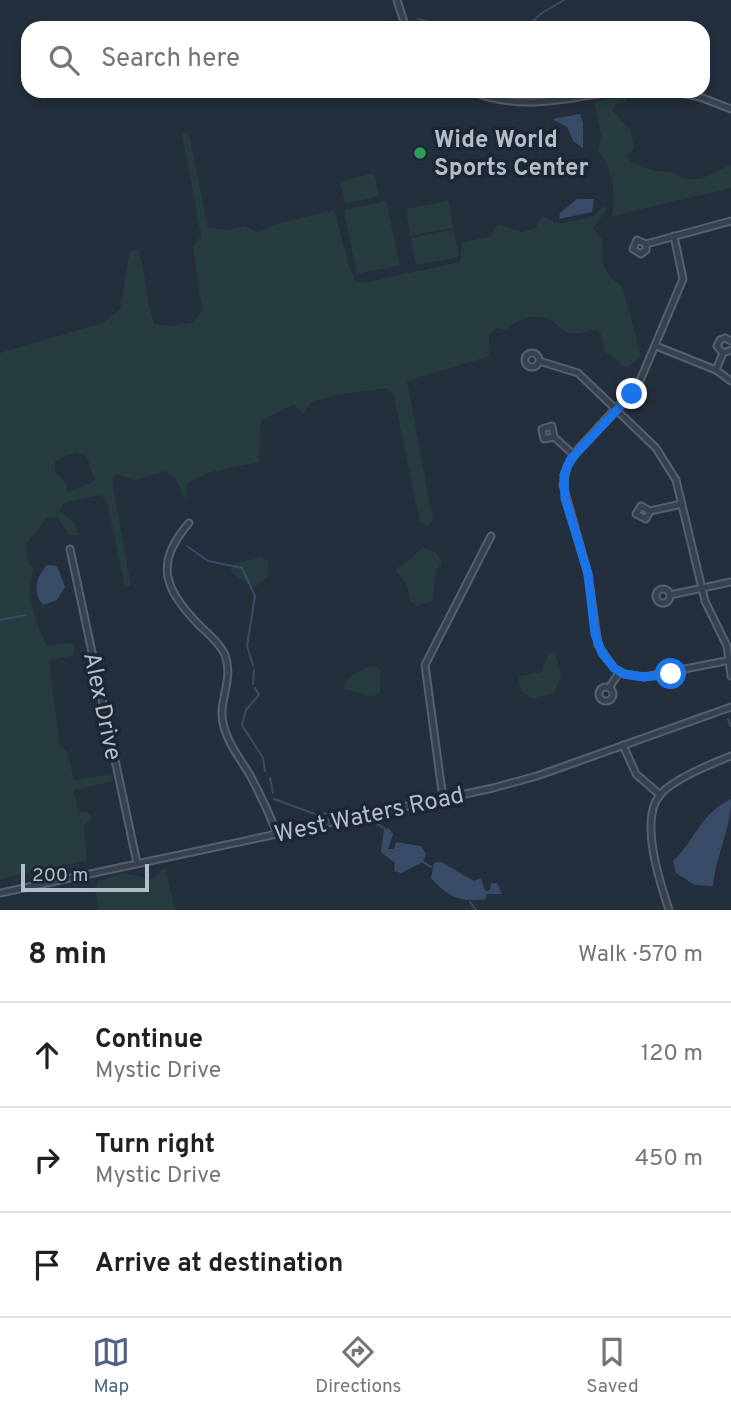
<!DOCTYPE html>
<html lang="en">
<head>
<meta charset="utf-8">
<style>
	:root { --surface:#fff; --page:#f6f6f6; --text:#202124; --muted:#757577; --line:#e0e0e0; --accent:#506383 }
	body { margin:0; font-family:Overpass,sans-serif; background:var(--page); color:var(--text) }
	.scale { position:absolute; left:21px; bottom:18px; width:128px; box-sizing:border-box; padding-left:7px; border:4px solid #b4bcc9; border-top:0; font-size:19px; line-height:24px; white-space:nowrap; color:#b4bcc9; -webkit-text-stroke:5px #1d2633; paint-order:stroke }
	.stop { position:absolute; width:21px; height:21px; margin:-16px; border:5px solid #1a73e8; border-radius:50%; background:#fff }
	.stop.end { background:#1a73e8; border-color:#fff; box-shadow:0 2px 7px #0008 }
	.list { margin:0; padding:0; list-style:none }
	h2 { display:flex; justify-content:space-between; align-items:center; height:91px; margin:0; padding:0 28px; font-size:30px }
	h2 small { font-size:23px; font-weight:400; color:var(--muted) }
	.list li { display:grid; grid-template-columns:46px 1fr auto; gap:21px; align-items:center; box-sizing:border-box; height:105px; padding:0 28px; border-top:2px solid var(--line) }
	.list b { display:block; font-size:26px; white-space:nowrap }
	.list p { margin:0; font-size:23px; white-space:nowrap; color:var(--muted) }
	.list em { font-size:23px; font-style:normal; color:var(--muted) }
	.icon { flex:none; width:38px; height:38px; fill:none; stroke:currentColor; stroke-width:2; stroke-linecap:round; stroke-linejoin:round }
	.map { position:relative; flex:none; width:731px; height:910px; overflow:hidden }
	.search { position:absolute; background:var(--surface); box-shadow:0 4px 10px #0003; left:21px; right:21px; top:21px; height:77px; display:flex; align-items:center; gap:18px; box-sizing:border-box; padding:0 24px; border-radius:21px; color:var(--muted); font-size:26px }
	.sheet { height:406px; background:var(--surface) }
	nav { display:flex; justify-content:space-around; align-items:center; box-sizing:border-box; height:98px; border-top:2px solid var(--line); background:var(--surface); font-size:19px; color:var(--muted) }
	nav a { display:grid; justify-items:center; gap:4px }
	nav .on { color:var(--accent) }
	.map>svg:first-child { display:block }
</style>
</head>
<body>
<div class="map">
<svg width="731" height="910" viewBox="0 0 731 910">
	<rect width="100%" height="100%" fill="#242f3e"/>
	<g fill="#263c3f" fill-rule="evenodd">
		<path d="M629,95l-3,6 -10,3 -4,6 19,21 3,18 -7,6 3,7 25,9 17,1 11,7h17l31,-14v23l-119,28c4,-20 1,-50 -14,-65l3,-16 -7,-33z"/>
		<path d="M182,133l7,1 19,94 19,2 18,-4 13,7 15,-8 61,-15 17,62 4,9 8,2 97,-21 2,-20 28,-5 8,-13 24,8 13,-4 8,-12 15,8 36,-8 9,-10 4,3 -14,19 9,11 1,26 7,12 13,11 18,69 -15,11 -21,-16 -4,-19 -5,-3c-9,-1 -15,5 -26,3 -7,-1 -12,-8 -18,-12 -14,-9 -36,-3 -46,9l-10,-2 -7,7 1,21 -83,25 26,139 -5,6 -8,-4 -26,-126 -6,-8 -50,6 -27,8 -8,13 -9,-11 -33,17 -2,41c-24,6 -51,6 -71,22l-2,16 -9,-19 -11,-10 -32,9 -18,-6 -4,7 19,105 -6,1 -17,-81 -6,-11 -37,7 -6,8 17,15 2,10h-9l-12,-18 -10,1 -21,26 3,21 5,3c-11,25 3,55 13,78l25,-3 3,5 -2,7 -24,6 11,86 7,4 7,29 37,-6 2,7 -40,9 6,22h8l5,5 -8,9 3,34 -87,19v-526l103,-30 17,-14 10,-57 8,-3c9,25 7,50 16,75l17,2 23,-4 8,-12 -9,-63 8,-11zM76,452l10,3 9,26 -28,12v-8l-12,-14v-10z"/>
		<polygon points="374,173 379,196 345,204 340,182"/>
		<polygon points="386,201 400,265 357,274 344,210"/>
		<polygon points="449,201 453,228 410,236 406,209"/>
		<polygon points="454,230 459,257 416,265 411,238"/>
		<polygon points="423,548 435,552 442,562 436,571 432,601 417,606 410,601 407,585 395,570"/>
		<polygon points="260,557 269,561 268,577 253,588 230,571 236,563"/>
		<polygon points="555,652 561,675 555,692 534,699 521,692 518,676 542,672 548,654"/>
		<path d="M376,667l5,4 -1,21 -8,5 -28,-8c3,-15 18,-21 32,-22z"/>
		<polygon points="165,867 175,910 99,910 95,890 98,882 122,873 151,879"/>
	</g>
	<g fill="#394c67">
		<polygon points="580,114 583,123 583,148 573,141 567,127 552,119"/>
		<polygon points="577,199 594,199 592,212 559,219 560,213"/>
		<path d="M47,565l10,1 8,21 -8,13 -14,5c-11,-13 -7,-28 4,-40z"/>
		<path d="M731,799c0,30 -15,56 -18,87l-18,-1 -19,-12 -3,-12c23,-22 27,-47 58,-62z"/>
		<polygon points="389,828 393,834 388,849 394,849 396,842 421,846 426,854 423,862 401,873 394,871 395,863 381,852 384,830"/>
		<path d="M441,862l33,19 7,-3 4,13 5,-1 1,-7h6l5,11h-16v5c-25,4 -38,-2 -55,-21l3,-15z"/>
	</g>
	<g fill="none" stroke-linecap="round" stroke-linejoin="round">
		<g stroke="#394c67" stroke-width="2">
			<polyline points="418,19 454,28"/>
			<polyline points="525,28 542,13 564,0"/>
			<polyline points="187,546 208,561 242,568 255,596 247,646 253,665"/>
			<polyline points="0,620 26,615"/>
			<polyline points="253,684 254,670"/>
			<polyline points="255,688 259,695 246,710 242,725 263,758 265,771"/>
			<polyline points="728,719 731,726"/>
			<polyline points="270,778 273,793"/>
			<polyline points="274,799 315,814 347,813"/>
			<polyline points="355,811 375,808"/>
			<polyline points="377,817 379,824"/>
			<polyline points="360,820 375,822 385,829"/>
			<polyline points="347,822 354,822"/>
			<polyline points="423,862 431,867"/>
			<polyline points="470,902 476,910"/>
		</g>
		<g stroke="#565f6c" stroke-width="9">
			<g id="minor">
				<polyline points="397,0 406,28"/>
				<path d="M471,91c50,21 95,7 146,0"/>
				<polyline points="671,91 700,97 731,109"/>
				<polyline points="674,236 683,279 639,383 579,448 567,467 563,485 588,574 598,645 614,668 624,674 644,677 731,660"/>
				<polyline points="646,244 646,250 641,254 633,249 637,240 646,244 731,221"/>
				<polyline points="656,346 716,370 731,381"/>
				<circle cx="532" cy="360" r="7"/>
				<polyline points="723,353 717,346 720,340 725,338 731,341"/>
				<polyline points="539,361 578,373 656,448 676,480 705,601 727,646 731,676"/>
				<polyline points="716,370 723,353 731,350"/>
				<polyline points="554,437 544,439 542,429 552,426 554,437 574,455"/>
				<polyline points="650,511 641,506 636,514 646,519 650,511 682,504"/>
				<path d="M189,523c-37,42 -23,68 12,104 9,8 19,17 24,28 9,25 -7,45 -2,68 4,19 17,36 27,52 10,19 19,38 27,58"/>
				<polyline points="70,549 137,863"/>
				<circle cx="663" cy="596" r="7"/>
				<polyline points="670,595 731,582"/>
				<circle cx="606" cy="694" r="7"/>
				<polyline points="609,688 620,671"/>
				<polyline points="623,745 636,774 660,795"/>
				<polyline points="443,799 425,665 491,536"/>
				<polyline points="0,893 493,788 537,776 731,707"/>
				<path d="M669,910c-9,-27 -30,-91 -9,-115 12,-15 53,-32 71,-39"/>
			</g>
		</g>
		<use href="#minor" stroke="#38414e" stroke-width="5"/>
	</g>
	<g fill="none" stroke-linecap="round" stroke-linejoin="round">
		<polyline stroke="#1a73e8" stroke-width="9" points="632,394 570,460 564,475 565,498 588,574 595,634 602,653 614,668 624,674 644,677 671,674"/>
	</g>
	<circle fill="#2e9e5b" stroke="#1d2633" stroke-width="2.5" cx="420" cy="153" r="7"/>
	<g text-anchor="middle" stroke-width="7" stroke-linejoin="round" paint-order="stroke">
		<g font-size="24" font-weight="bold" fill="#b4bcc9" stroke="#1d2633" text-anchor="start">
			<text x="434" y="147">Wide World<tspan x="434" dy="28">Sports Center</tspan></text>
		</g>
		<g font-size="24" fill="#b4bcc9" stroke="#1d2633">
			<text transform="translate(103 706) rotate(78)" y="8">Alex Drive</text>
			<text transform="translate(369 814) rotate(-12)" y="8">West Waters Road</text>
		</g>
	</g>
</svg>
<div class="scale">200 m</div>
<div class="stop" style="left:671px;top:674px"></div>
<div class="stop end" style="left:632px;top:394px"></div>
<div class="search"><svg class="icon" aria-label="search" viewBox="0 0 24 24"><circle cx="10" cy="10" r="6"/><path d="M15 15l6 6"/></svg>Search here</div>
</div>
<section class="sheet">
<h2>8 min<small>Walk · 570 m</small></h2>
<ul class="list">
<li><svg class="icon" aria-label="ahead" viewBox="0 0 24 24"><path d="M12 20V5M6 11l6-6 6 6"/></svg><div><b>Continue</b><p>Mystic Drive</p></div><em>120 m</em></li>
<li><svg class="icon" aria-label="right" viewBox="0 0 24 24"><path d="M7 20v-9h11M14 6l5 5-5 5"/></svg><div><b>Turn right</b><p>Mystic Drive</p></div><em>450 m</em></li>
<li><svg class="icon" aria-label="arrive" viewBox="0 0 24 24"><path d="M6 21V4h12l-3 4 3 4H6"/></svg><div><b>Arrive at destination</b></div></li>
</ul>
</section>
<nav>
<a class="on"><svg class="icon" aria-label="map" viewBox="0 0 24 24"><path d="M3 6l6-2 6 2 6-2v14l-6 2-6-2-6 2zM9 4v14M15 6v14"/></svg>Map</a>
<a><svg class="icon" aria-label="directions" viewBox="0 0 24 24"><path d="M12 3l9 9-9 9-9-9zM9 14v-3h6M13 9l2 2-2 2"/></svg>Directions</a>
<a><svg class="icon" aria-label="saved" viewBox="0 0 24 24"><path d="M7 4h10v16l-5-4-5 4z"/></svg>Saved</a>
</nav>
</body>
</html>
